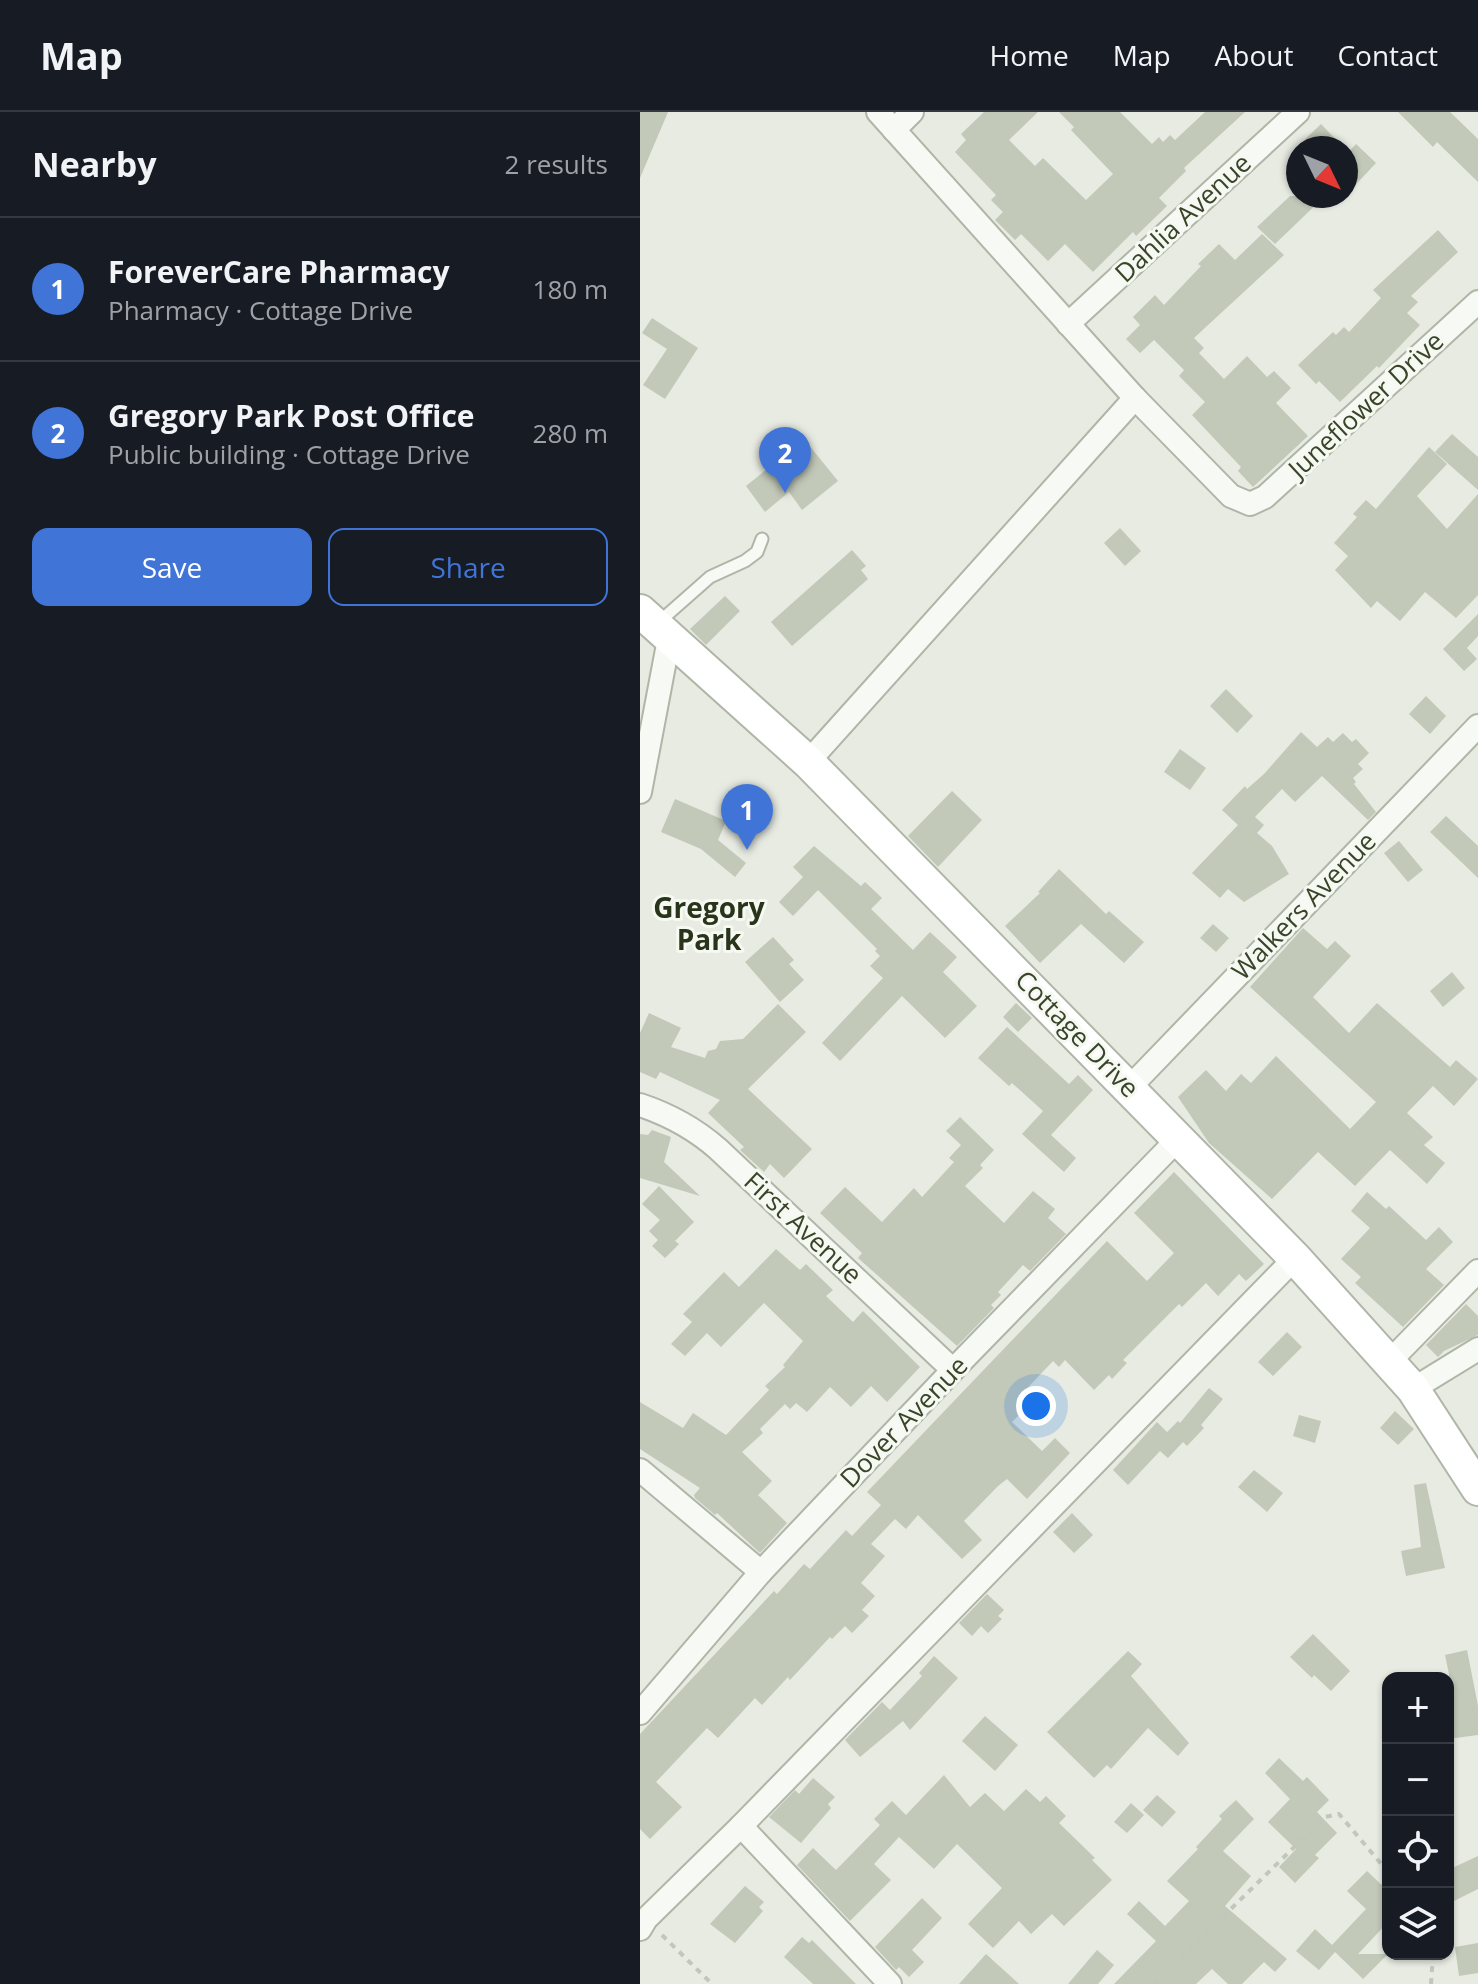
<!DOCTYPE html>
<html lang="en">
<head>
<meta charset="utf-8">
<style>
	:root { --surface:#171b24; --page:#242831; --text:#f1f3f6; --muted:#9ea1a6; --line:#363941; --accent:#4075d7 }
	body { margin:0; font-family:"Open Sans",sans-serif; background:var(--page); color:var(--text) }
	.controls { position:absolute; right:24px; bottom:24px; display:grid; overflow:hidden; border-radius:16px; box-shadow:0 2px 6px #0004 }
	.controls button { width:72px; height:72px; display:grid; place-items:center; padding:0; border:0; border-bottom:2px solid var(--line); background:var(--surface); color:var(--text); font:40px sans-serif }
	.compass { position:absolute; left:646px; top:24px; width:72px; height:72px; border-radius:50%; background:var(--surface); box-shadow:0 2px 6px #0004; rotate:133deg }
	.you { position:absolute; left:396px; top:1294px; width:28px; height:28px; margin:-20px; border:6px solid #fff; border-radius:50%; background:#1a73e8; box-shadow:0 0 0 12px #1a73e833 }
	.badge { display:grid; place-items:center; width:52px; height:52px; border-radius:50%; background:var(--accent); color:#fff; font-size:26px; font-weight:700 }
	.pin { position:absolute; translate:-50% -66px; filter:drop-shadow(0 2px 4px #0008) }
	.pin::after { content:''; position:absolute; top:42px; width:28px; height:24px; background:inherit; clip-path:polygon(0 0,100% 0,50% 100%) }
	.list { margin:0; padding:0; list-style:none }
	h2 { display:flex; justify-content:space-between; align-items:center; height:104px; margin:0; padding:0 32px; font-size:34px }
	h2 small { font-size:26px; font-weight:400; color:var(--muted) }
	.list li { display:grid; grid-template-columns:52px 1fr auto; gap:24px; align-items:center; box-sizing:border-box; height:144px; padding:0 32px; border-top:2px solid var(--line) }
	.list b { display:block; font-size:30px; white-space:nowrap }
	.list p { margin:0; font-size:26px; white-space:nowrap; color:var(--muted) }
	.list em { font-size:26px; font-style:normal; color:var(--muted) }
	.actions { display:flex; gap:16px; padding:24px 32px }
	.actions a { flex:1; padding:18px 0; border:2px solid var(--accent); border-radius:16px; text-align:center; font-size:28px; color:var(--accent) }
	.actions .main { background:var(--accent); color:#fff }
	.icon { flex:none; width:44px; height:44px; fill:none; stroke:currentColor; stroke-width:2; stroke-linecap:round; stroke-linejoin:round }
	.map { position:relative; flex:none; width:838px; height:1872px; overflow:hidden }
	header { display:flex; align-items:center; gap:48px; box-sizing:border-box; height:112px; padding:0 40px; background:var(--surface); border-bottom:2px solid var(--line) }
	header strong { font-size:38px }
	nav { display:flex; gap:44px; margin-inline-start:auto; font-size:28px }
	main { display:flex }
	aside { flex:1; background:var(--surface) }
	.map>svg:first-child { display:block }
</style>
</head>
<body>
<header>
<strong>Map</strong>
<nav><a>Home</a><a>Map</a><a>About</a><a>Contact</a></nav>
</header>
<main>
<aside>
<h2>Nearby<small>2 results</small></h2>
<ul class="list">
<li><span class="badge">1</span><div><b>ForeverCare Pharmacy</b><p>Pharmacy · Cottage Drive</p></div><em>180 m</em></li>
<li><span class="badge">2</span><div><b>Gregory Park Post Office</b><p>Public building · Cottage Drive</p></div><em>280 m</em></li>
</ul>
<div class="actions"><a class="main">Save</a><a>Share</a></div>
</aside>
<div class="map">
<svg width="838" height="1872" viewBox="0 0 838 1872">
	<rect width="100%" height="100%" fill="#e7ebe2"/>
	<g fill="#c2c9b9">
		<polygon points="0,0 28,0 0,66"/>
		<polygon points="344,0 398,0 369,28 395,54 403,46 446,88 473,62 431,18 434,15 419,0 480,0 512,32 519,25 523,30 530,23 535,28 565,0 605,0 544,56 546,59 519,86 527,94 496,124 493,120 453,160 425,132 408,149 381,122 375,128 355,108 363,100 351,88 356,83 315,40 326,28 321,22"/>
		<polygon points="758,0 810,0 838,27 838,70 797,30 793,35"/>
		<polygon points="681,12 704,36 656,36"/>
		<polygon points="716,32 736,51 706,83 706,43"/>
		<polygon points="650,84 685,84 635,132 617,115"/>
		<polygon points="798,118 818,140 771,184 778,190 767,201 780,213 739,256 737,254 700,290 679,269 676,272 658,253 693,220 696,223 704,215 709,220 741,186 733,178"/>
		<polygon points="622,122 644,143 554,226 564,236 559,241 584,267 607,244 627,265 634,259 651,276 636,291 668,324 613,375 598,359 601,355 552,303 565,290 539,264 544,258 514,228 500,241 486,227 500,213 493,205 515,183 524,193 561,154 558,152 579,132 595,148"/>
		<polygon points="12,206 58,236 25,287 3,273 27,237 2,221"/>
		<polygon points="812,322 838,345 838,378 795,340"/>
		<polygon points="164,327 198,369 162,398 149,380 125,400 106,374"/>
		<polygon points="789,335 807,352 777,384 807,417 838,382 838,483 816,506 785,480 760,509 737,489 731,496 695,458 708,444 694,431 717,405 713,402 726,388 736,397"/>
		<polygon points="480,416 501,439 485,454 464,431"/>
		<polygon points="212,438 226,454 221,458 228,467 152,534 131,510"/>
		<polygon points="85,484 100,499 66,533 50,517"/>
		<polygon points="838,502 838,524 827,536 837,547 824,559 803,537"/>
		<polygon points="586,577 613,604 597,621 570,594"/>
		<polygon points="786,584 806,604 790,622 769,602"/>
		<polygon points="661,620 677,635 688,625 693,630 703,621 712,630 716,627 729,641 718,652 723,657 713,666 716,670 714,672 736,700 728,708 682,664 655,690 642,677 615,705 624,713 617,721 632,734 649,762 604,790 588,777 580,786 552,761 598,713 582,698 605,674 607,677 624,662"/>
		<polygon points="540,637 566,656 550,678 524,660"/>
		<polygon points="312,679 342,708 298,755 268,724"/>
		<polygon points="35,687 86,709 78,728 106,751 95,765 61,737 21,720"/>
		<polygon points="806,704 838,734 838,766 790,720"/>
		<polygon points="759,729 783,758 768,770 744,741"/>
		<polygon points="174,734 221,774 225,770 242,786 231,797 273,838 290,820 317,845 303,860 337,894 305,926 262,884 200,949 182,931 243,866 230,854 240,844 235,839 237,837 178,778 153,804 139,790 163,765 153,755"/>
		<polygon points="419,757 466,802 469,799 504,830 484,851 441,812 400,851 365,814 400,781 398,780"/>
		<polygon points="573,812 589,826 576,840 560,826"/>
		<polygon points="663,816 687,837 695,829 711,844 673,885 709,921 737,891 810,955 816,948 838,967 814,994 793,974 767,1001 793,1025 784,1033 805,1051 787,1072 750,1038 715,1074 678,1040 632,1087 569,1031 538,985 566,958 586,979 601,962 611,971 636,944 710,1017 736,990 610,875"/>
		<polygon points="133,825 154,848 149,852 164,868 140,890 105,850"/>
		<polygon points="812,860 825,876 803,895 790,879"/>
		<polygon points="376,891 392,906 378,920 363,905"/>
		<polygon points="138,892 166,920 108,977 172,1037 144,1066 130,1052 124,1060 100,1038 104,1035 68,1001 80,988 20,960 16,967 0,960 0,921 9,901 41,916 31,935 65,946 68,939 76,937 80,929 103,927"/>
		<polygon points="367,915 429,972 438,963 453,978 411,1023 436,1046 424,1060 382,1022 403,999 372,971 369,974 338,946"/>
		<polygon points="320,1005 354,1038 340,1053 343,1056 325,1074 364,1111 393,1079 415,1097 408,1106 426,1122 390,1159 383,1153 358,1180 361,1183 351,1193 354,1196 317,1234 218,1146 222,1141 180,1101 205,1075 242,1110 274,1076 282,1085 314,1050 309,1046 321,1033 306,1019"/>
		<polygon points="12,1018 31,1025 24,1050 60,1084 0,1066 0,1022 8,1023"/>
		<polygon points="534,1060 624,1152 606,1169 599,1162 578,1184 566,1171 542,1195 539,1192 483,1248 487,1251 472,1267 469,1263 454,1278 425,1248 419,1255 413,1249 377,1287 386,1296 372,1310 402,1339 415,1326 430,1341 387,1387 367,1367 358,1374 324,1409 342,1428 322,1447 278,1403 266,1417 255,1407 231,1432 245,1444 221,1471 235,1484 222,1498 229,1504 212,1521 205,1514 192,1527 190,1525 150,1568 148,1565 122,1593 115,1586 78,1626 67,1616 16,1670 42,1695 10,1727 0,1717 0,1622 134,1479 137,1482 164,1452 170,1457 206,1418 212,1424 241,1393 227,1380 467,1129 507,1169 534,1141 494,1101"/>
		<polygon points="19,1074 54,1110 35,1129 39,1132 25,1146 12,1134 18,1128 9,1119 20,1108 2,1092"/>
		<polygon points="727,1080 746,1097 749,1094 786,1128 799,1115 813,1130 786,1157 804,1173 763,1215 715,1171 721,1165 701,1147 730,1116 711,1099"/>
		<polygon points="136,1137 160,1158 166,1152 193,1178 186,1184 213,1210 223,1199 280,1255 247,1290 231,1274 211,1295 190,1275 167,1300 156,1291 150,1297 145,1292 120,1317 123,1321 102,1340 132,1369 118,1383 147,1411 120,1441 77,1401 75,1403 55,1386 54,1383 60,1376 0,1337 0,1290 43,1316 53,1301 86,1323 129,1278 125,1274 145,1255 143,1253 163,1229 124,1191 81,1235 67,1221 45,1244 31,1232 52,1210 43,1202 84,1160 99,1175"/>
		<polygon points="826,1192 838,1204 838,1223 804,1239 798,1245 786,1233"/>
		<polygon points="647,1220 662,1235 633,1264 618,1250"/>
		<polygon points="569,1276 583,1287 561,1313 564,1316 547,1334 543,1330 528,1346 520,1339 488,1373 473,1358 517,1310 527,1320 538,1309 540,1311"/>
		<polygon points="755,1299 774,1317 758,1333 740,1316"/>
		<polygon points="659,1303 681,1309 675,1331 653,1324"/>
		<polygon points="614,1358 643,1381 627,1400 598,1375"/>
		<polygon points="786,1371 805,1456 766,1464 761,1439 781,1435 774,1373"/>
		<polygon points="432,1401 453,1423 434,1441 413,1420"/>
		<polygon points="347,1482 364,1498 358,1504 362,1507 348,1521 341,1514 332,1524 319,1511"/>
		<polygon points="673,1522 710,1559 691,1579 674,1563 672,1566 650,1545"/>
		<polygon points="827,1538 838,1594 838,1623 808,1627 809,1562 805,1543"/>
		<polygon points="488,1539 502,1552 491,1564 549,1631 538,1644 508,1616 471,1657 467,1653 454,1666 407,1620"/>
		<polygon points="294,1544 318,1566 270,1618 263,1609 220,1645 205,1628 242,1590 250,1598 282,1564 279,1561"/>
		<polygon points="345,1604 378,1633 355,1659 322,1629"/>
		<polygon points="639,1646 663,1669 667,1665 689,1688 677,1700 697,1721 675,1743 679,1746 655,1771 639,1755 656,1737 628,1710 650,1687 625,1661"/>
		<polygon points="304,1663 330,1695 345,1681 364,1699 386,1677 400,1690 406,1684 426,1704 419,1711 455,1746 452,1748 472,1768 424,1814 412,1802 391,1822 379,1809 353,1836 328,1812 362,1776 317,1732 294,1757 259,1725 234,1752 251,1768 210,1809 157,1753 173,1736 196,1758 240,1713 234,1707 252,1689 266,1703"/>
		<polygon points="173,1666 195,1685 188,1692 191,1696 161,1731 129,1705 155,1678 159,1682"/>
		<polygon points="517,1683 536,1700 522,1715 503,1698"/>
		<polygon points="596,1688 614,1707 583,1739 611,1764 585,1794 647,1847 635,1860 624,1850 602,1872 588,1872 572,1857 556,1872 474,1872 516,1829 487,1802 499,1789 525,1814 549,1789 527,1769 558,1737 556,1735 582,1707 579,1704"/>
		<polygon points="491,1691 504,1703 487,1721 474,1710"/>
		<polygon points="838,1744 838,1777 814,1789 808,1777 808,1758"/>
		<polygon points="727,1759 748,1779 748,1810 718,1842 748,1842 723,1867 695,1840 679,1858 656,1839 675,1817 692,1833 726,1797 707,1779"/>
		<polygon points="105,1774 124,1790 119,1795 123,1799 95,1831 70,1812"/>
		<polygon points="282,1786 302,1806 272,1838 284,1850 269,1865 259,1855 256,1858 235,1835"/>
		<polygon points="162,1825 169,1831 172,1828 216,1872 173,1872 144,1845"/>
		<polygon points="838,1831 838,1861 819,1864 815,1835"/>
		<polygon points="457,1838 474,1853 458,1872 428,1872"/>
		<polygon points="346,1842 379,1872 319,1872"/>
	</g>
	<g fill="none" stroke-linecap="round" stroke-linejoin="round">
		<g stroke="#afb6a7" stroke-width="15">
			<polyline id="lane" points="19,510 70,465 105,449 117,440 122,427"/>
		</g>
		<g stroke="#afb6a7" stroke-width="26">
			<g id="street">
				<polyline points="238,0 495,286 591,384 610,392 625,385 838,190"/>
				<polyline points="254,18 272,0"/>
				<polyline points="428,212 658,0"/>
				<polyline points="168,650 495,286"/>
				<polyline points="0,680 29,527"/>
				<polyline points="490,975 838,614"/>
				<path d="M0,993c30,10 54,23 78,44l235,221"/>
				<polyline points="749,1250 838,1159"/>
				<polyline points="773,1277 838,1237"/>
				<polyline points="0,1358 121,1460"/>
				<polyline points="0,1601 121,1460 313,1258 538,1027"/>
				<polyline points="101,1714 250,1872"/>
				<polyline points="0,1817 6,1807 101,1714 655,1146"/>
			</g>
		</g>
		<g stroke="#afb6a7" stroke-width="36">
			<polyline id="secondary" points="0,499 168,650 655,1146 773,1277 838,1377"/>
		</g>
		<g stroke="#c2c7bc" stroke-width="4" stroke-dasharray="6 6" stroke-linecap="butt">
			<polyline points="22,1823 72,1872"/>
			<polyline points="514,1872 685,1705 699,1702 748,1760"/>
			<polyline points="791,1872 793,1842"/>
		</g>
		<use href="#lane" stroke="#f7f9f5" stroke-width="11"/>
		<use href="#street" stroke="#f7f9f5" stroke-width="22"/>
		<use href="#secondary" stroke="#fff" stroke-width="32"/>
	</g>
	<g text-anchor="middle" stroke-width="6" stroke-linejoin="round" paint-order="stroke">
		<g font-size="26" fill="#384529" stroke="#f6f8f2">
			<text transform="translate(543 106) rotate(-43)" y="9">Dahlia Avenue</text>
			<text transform="translate(726 293) rotate(-43)" y="9">Juneflower Drive</text>
			<text transform="translate(664 794) rotate(-46)" y="9">Walkers Avenue</text>
			<text transform="translate(437 922) rotate(46)" y="9">Cottage Drive</text>
			<text transform="translate(163 1116) rotate(43)" y="9">First Avenue</text>
			<text transform="translate(264 1310) rotate(-46)" y="9">Dover Avenue</text>
		</g>
		<g font-size="28" font-weight="bold" fill="#29351b" stroke="#f6f8f2">
			<text x="69" y="806">Gregory<tspan x="69" dy="32">Park</tspan></text>
		</g>
	</g>
</svg>
<div class="controls">
<button>+</button>
<button>−</button>
<button><svg class="icon" aria-label="locate" viewBox="0 0 24 24"><circle cx="12" cy="12" r="6"/><path d="M12 2v4M12 18v4M2 12h4M18 12h4"/></svg></button>
<button><svg class="icon" aria-label="layers" viewBox="0 0 24 24"><path d="M12 4l9 5-9 5-9-5zM3 14l9 5 9-5"/></svg></button>
</div>
<svg class="compass" viewBox="-18 -18 36 36"><path d="M0-13l5 13h-10z" fill="#e53935"/><path d="M0 13l5-13h-10z" fill="#9ea1a6"/></svg>
<div class="you"></div>
<div class="pin badge" style="left:107px;top:738px">1</div>
<div class="pin badge" style="left:145px;top:381px">2</div>
</div>
</main>
</body>
</html>
